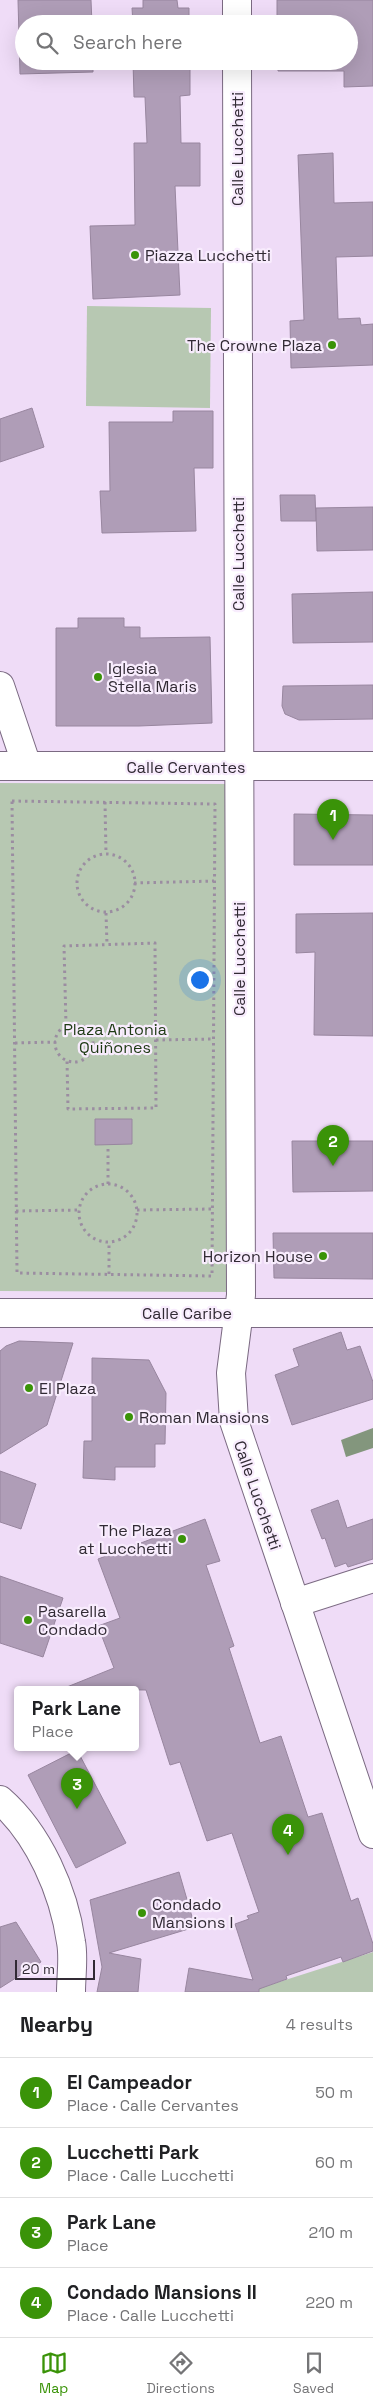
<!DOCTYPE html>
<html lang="en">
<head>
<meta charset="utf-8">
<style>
	:root { --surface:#fff; --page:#f2f2f2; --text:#202124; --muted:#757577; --line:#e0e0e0; --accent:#3a9308 }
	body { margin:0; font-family:"Space Grotesk",sans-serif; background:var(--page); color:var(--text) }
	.scale { position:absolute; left:15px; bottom:12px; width:80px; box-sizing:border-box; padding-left:5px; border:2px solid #312a34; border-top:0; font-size:14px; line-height:18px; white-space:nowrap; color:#312a34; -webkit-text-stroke:4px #f8ecfd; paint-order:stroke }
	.you { position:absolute; left:199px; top:979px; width:18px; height:18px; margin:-12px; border:4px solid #fff; border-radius:50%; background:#1a73e8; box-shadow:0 0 0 8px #1a73e833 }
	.badge { display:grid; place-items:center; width:32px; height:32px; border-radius:50%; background:var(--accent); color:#fff; font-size:16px; font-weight:700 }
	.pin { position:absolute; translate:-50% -41px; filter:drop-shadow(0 1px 2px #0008) }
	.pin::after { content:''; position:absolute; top:26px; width:18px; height:15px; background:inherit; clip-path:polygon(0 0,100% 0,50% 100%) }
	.popup { position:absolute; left:14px; top:1686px; width:125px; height:65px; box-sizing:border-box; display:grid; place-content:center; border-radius:5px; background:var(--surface); filter:drop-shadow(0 1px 4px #0005); font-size:16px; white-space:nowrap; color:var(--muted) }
	.popup b { font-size:19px; color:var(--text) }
	.popup::after { content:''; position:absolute; left:50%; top:100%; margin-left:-10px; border:10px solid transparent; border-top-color:var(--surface) }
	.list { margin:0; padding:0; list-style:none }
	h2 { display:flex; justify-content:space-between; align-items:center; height:65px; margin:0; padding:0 20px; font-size:21px }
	h2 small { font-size:16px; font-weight:400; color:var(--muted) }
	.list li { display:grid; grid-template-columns:32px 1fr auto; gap:15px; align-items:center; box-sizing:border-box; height:70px; padding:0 20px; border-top:1px solid var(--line) }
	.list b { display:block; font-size:19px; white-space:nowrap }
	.list p { margin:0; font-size:16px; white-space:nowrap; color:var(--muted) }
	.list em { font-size:16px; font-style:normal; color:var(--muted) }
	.icon { flex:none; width:28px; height:28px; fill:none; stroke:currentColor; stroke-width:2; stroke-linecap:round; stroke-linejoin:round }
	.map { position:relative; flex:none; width:373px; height:1992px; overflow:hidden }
	.search { position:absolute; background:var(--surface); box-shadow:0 5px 20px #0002; left:15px; right:15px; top:15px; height:55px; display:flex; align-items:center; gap:12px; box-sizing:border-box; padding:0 18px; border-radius:28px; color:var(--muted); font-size:19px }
	.sheet { height:345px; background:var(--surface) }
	nav { display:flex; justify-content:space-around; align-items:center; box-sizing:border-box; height:70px; border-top:1px solid var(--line); background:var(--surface); font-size:14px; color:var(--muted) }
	nav a { display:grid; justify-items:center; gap:2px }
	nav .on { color:var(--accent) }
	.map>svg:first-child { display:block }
</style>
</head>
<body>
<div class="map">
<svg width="373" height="1992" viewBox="0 0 373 1992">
	<rect width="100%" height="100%" fill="#efdcf7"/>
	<g fill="#b7c8b2">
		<polygon points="87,306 211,308 210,408 86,406"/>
		<polygon points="0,783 230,784 229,1292 0,1291"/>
		<polygon points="373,1952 373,1992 248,1992"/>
	</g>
	<polygon fill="#83967d" points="373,1428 373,1448 346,1457 341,1440"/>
	<g fill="#af9db7" stroke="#98869f">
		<polygon points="18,0 91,0 92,24 24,24 24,61 93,61 93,72 20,74"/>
		<polygon points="143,0 177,0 178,8 189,8 189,24 133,24 132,8 143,8"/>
		<polygon points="277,0 373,0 373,86 344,87 344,71 278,71 278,61 349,61 349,24 277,24"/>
		<polygon points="133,61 190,61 190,95 180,96 181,143 200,143 200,186 175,186 180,295 93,299 90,226 135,225 134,143 147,143 145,97 134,97"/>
		<polygon points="333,153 334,203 373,202 373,256 336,257 338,319 360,318 361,325 373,324 373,365 291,368 290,321 304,320 298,155"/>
		<polygon points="32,408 44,447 0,462 0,419"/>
		<polygon points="173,411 213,411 213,468 194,468 196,531 102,533 100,491 110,491 109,422 173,422"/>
		<polygon points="280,495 315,495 316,521 281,521"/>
		<polygon points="373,507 373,550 317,551 316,508"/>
		<polygon points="373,592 373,642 293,643 292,594"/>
		<polygon points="78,618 124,618 124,627 140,627 140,638 210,637 212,723 139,726 56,726 56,628 78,628"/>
		<polygon points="373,685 373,719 299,720 285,714 282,706 283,686"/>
		<polygon points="294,814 373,815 373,865 294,865"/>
		<polygon points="373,913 373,1036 314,1035 315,952 296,953 296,914"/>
		<polygon points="95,1119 132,1119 132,1144 95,1145"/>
		<polygon points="292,1141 373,1141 373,1191 293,1192"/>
		<polygon points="273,1233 373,1233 373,1279 274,1278"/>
		<polygon points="341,1332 347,1350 360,1346 373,1382 373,1399 292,1425 275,1375 299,1366 293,1349"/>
		<polygon points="19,1341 73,1343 47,1425 0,1454 0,1351 6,1346"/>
		<polygon points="92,1358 149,1360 166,1393 165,1444 155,1444 155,1467 115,1467 115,1480 83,1478 84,1441 92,1441"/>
		<polygon points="0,1471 36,1484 21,1529 0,1522"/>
		<polygon points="338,1500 347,1528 373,1519 373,1559 348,1567 346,1563 335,1567 325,1538 322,1539 311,1510"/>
		<polygon points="205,1519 220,1561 206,1565 234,1646 229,1648 260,1743 281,1736 308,1817 322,1813 351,1901 358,1898 373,1944 373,1951 343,1962 341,1957 286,1976 287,1979 259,1989 259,1992 185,1992 189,1968 253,1980 235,1924 249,1919 247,1916 259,1912 232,1833 207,1841 180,1762 170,1765 146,1690 62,1689 114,1668 98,1626 120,1618 98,1559"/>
		<polygon points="0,1576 63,1598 43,1657 0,1643"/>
		<polygon points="77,1750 126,1843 76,1868 28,1775"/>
		<polygon points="179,1872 195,1927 109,1953 141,1959 138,1992 97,1992 102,1967 90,1900"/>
		<polygon points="16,1922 41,1962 0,1988 0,1927"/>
	</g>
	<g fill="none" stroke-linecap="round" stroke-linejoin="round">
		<g stroke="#7b6a82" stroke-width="30">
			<g id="minor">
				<polyline points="237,0 237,24"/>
				<polyline points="237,61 241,1295 231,1373 234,1421 373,1834"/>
				<polyline points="0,686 27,766"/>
				<polyline points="0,766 373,766"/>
				<polyline points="0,1313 373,1313"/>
				<polyline points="295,1603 373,1578"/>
				<path d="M0,1800c39,34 64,92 71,142 3,16 0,34 0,50"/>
			</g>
		</g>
		<g stroke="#9b8da1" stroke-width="3" stroke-dasharray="2.5 4" stroke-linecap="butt">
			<polygon points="12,801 215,804 212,1276 17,1273"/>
			<polyline points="105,802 106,854"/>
			<circle cx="106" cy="883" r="29"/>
			<polyline points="134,883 214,881"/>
			<polyline points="106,913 107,945"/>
			<circle cx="74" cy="1043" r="19"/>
			<polyline points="66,1025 64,946 155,943 156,1108 68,1109 67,1060"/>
			<polyline points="156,1040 213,1039"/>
			<polyline points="15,1043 56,1042"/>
			<polyline points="108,1184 108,1145"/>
			<circle cx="108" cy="1213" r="29"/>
			<polyline points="137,1210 212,1209"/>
			<polyline points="16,1211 80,1210"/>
			<polyline points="109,1274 109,1242"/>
		</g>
		<use href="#minor" stroke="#fff" stroke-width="28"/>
	</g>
	<g fill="#3a9308" stroke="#f8ecfd" stroke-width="2">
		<circle cx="135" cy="255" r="5"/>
		<circle cx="332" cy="345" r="5"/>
		<circle cx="98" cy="677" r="5"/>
		<circle cx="323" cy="1256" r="5"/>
		<circle cx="29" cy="1388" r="5"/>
		<circle cx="129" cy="1417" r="5"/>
		<circle cx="182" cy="1539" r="5"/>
		<circle cx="28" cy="1620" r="5"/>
		<circle cx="142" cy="1913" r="5"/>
	</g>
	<g text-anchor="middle" stroke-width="4.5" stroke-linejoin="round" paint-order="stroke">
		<g font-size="16" fill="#312a34" stroke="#f8ecfd">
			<text transform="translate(237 149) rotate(-90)" y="6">Calle Lucchetti</text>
			<text transform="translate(238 554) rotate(-90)" y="6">Calle Lucchetti</text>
			<text x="186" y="773">Calle Cervantes</text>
			<text transform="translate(239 959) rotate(-90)" y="6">Calle Lucchetti</text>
			<text x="187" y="1319">Calle Caribe</text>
			<text transform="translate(258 1495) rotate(71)" y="6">Calle Lucchetti</text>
		</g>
		<g font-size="16" fill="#312a34" stroke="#f8ecfd" text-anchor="start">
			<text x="145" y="261">Piazza Lucchetti</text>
			<text x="322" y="351" text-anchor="end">The Crowne Plaza</text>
			<text x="108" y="674">Iglesia<tspan x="108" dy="18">Stella Maris</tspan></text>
			<text x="313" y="1262" text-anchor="end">Horizon House</text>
			<text x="39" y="1394">El Plaza</text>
			<text x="139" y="1423">Roman Mansions</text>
			<text x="172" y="1536" text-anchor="end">The Plaza<tspan x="172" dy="18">at Lucchetti</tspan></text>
			<text x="38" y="1617">Pasarella<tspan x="38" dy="18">Condado</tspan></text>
			<text x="152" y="1910">Condado<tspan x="152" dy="18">Mansions I</tspan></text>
		</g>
		<g font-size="16" fill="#1e3a14" stroke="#f8ecfd">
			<text x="115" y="1035">Plaza Antonia<tspan x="115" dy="18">Quiñones</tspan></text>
		</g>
	</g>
</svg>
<div class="scale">20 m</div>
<div class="you"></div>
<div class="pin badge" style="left:333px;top:840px">1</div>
<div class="pin badge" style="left:333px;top:1166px">2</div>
<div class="pin badge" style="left:77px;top:1809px">3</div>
<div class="popup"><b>Park Lane</b>Place</div>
<div class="pin badge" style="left:288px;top:1855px">4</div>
<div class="search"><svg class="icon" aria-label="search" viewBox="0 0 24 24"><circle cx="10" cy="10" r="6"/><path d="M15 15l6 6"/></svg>Search here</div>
</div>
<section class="sheet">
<h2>Nearby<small>4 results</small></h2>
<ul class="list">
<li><span class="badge">1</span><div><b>El Campeador</b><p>Place · Calle Cervantes</p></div><em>50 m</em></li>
<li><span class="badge">2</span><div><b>Lucchetti Park</b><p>Place · Calle Lucchetti</p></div><em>60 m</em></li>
<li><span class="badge">3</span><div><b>Park Lane</b><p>Place</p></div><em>210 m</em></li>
<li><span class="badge">4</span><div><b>Condado Mansions II</b><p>Place · Calle Lucchetti</p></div><em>220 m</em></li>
</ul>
</section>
<nav>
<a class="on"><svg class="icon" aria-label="map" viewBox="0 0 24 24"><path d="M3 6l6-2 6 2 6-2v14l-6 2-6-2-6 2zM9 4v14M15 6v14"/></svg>Map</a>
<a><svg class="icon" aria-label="directions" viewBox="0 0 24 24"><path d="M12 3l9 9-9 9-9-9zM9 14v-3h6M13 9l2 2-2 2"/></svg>Directions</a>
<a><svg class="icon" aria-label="saved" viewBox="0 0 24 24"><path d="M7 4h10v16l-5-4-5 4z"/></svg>Saved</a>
</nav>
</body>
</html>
